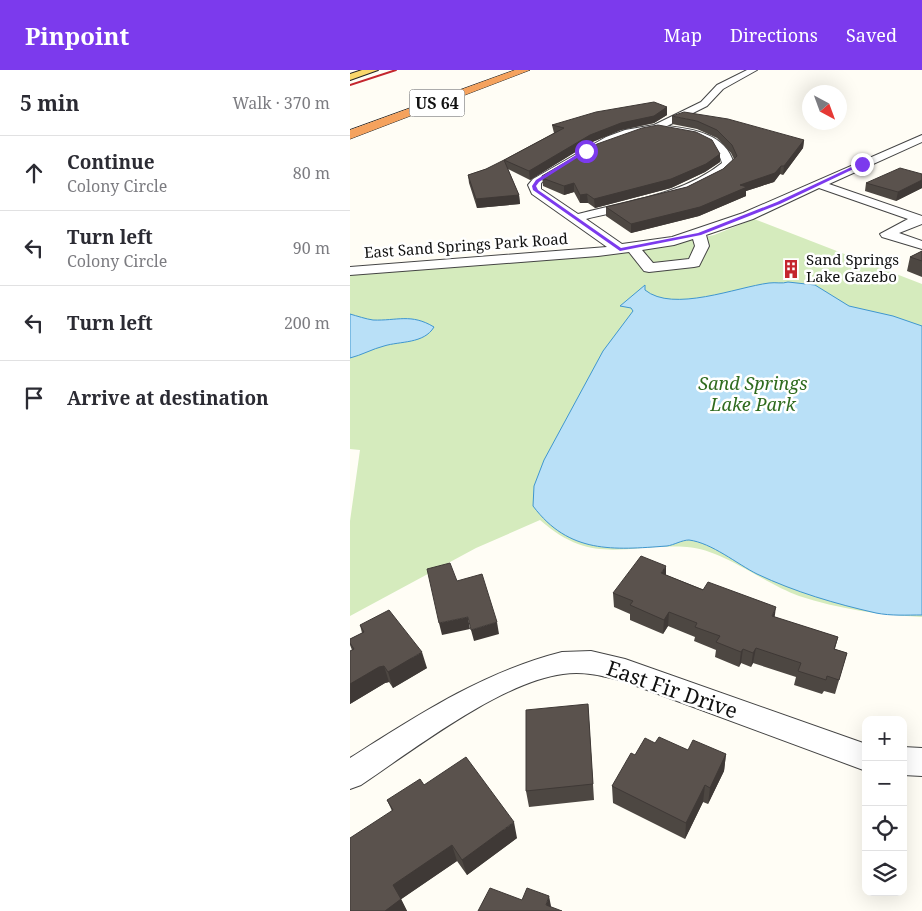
<!DOCTYPE html>
<html lang="en">
<head>
<meta charset="utf-8">
<style>
	:root { --surface:#fff; --page:#f2f2f3; --text:#2b2b33; --muted:#7c7c81; --line:#e1e1e2; --accent:#7c3aed }
	body { margin:0; font-family:"Noto Serif",serif; background:var(--page); color:var(--text) }
	.controls { position:absolute; right:15px; bottom:15px; display:grid; overflow:hidden; border-radius:10px; box-shadow:0 5px 20px #0002 }
	.controls button { width:45px; height:45px; display:grid; place-items:center; padding:0; border:0; border-bottom:1px solid var(--line); background:var(--surface); color:var(--text); font:25px sans-serif }
	.compass { position:absolute; left:452px; top:15px; width:45px; height:45px; border-radius:50%; background:var(--surface); box-shadow:0 5px 20px #0002; rotate:139deg }
	.stop { position:absolute; width:15px; height:15px; margin:-11px; border:4px solid #7c3aed; border-radius:50%; background:#fff }
	.stop.end { background:#7c3aed; border-color:#fff; box-shadow:0 1px 5px #0008 }
	.list { margin:0; padding:0; list-style:none }
	h2 { display:flex; justify-content:space-between; align-items:center; height:65px; margin:0; padding:0 20px; font-size:21px }
	h2 small { font-size:16px; font-weight:400; color:var(--muted) }
	.list li { display:grid; grid-template-columns:32px 1fr auto; gap:15px; align-items:center; box-sizing:border-box; height:75px; padding:0 20px; border-top:1px solid var(--line) }
	.list b { display:block; font-size:19px; white-space:nowrap }
	.list p { margin:0; font-size:16px; white-space:nowrap; color:var(--muted) }
	.list em { font-size:16px; font-style:normal; color:var(--muted) }
	.icon { flex:none; width:28px; height:28px; fill:none; stroke:currentColor; stroke-width:2; stroke-linecap:round; stroke-linejoin:round }
	.map { position:relative; flex:none; width:572px; height:841px; overflow:hidden }
	header { display:flex; align-items:center; gap:30px; box-sizing:border-box; height:70px; padding:0 25px; background:var(--accent); color:#fff }
	header strong { font-size:24px }
	nav { display:flex; gap:28px; margin-inline-start:auto; font-size:18px }
	main { display:flex }
	aside { flex:1; background:var(--surface) }
	.map>svg:first-child { display:block }
</style>
</head>
<body>
<header>
<strong>Pinpoint</strong>
<nav><a>Map</a><a>Directions</a><a>Saved</a></nav>
</header>
<main>
<aside>
<h2>5 min<small>Walk · 370 m</small></h2>
<ul class="list">
<li><svg class="icon" aria-label="ahead" viewBox="0 0 24 24"><path d="M12 20V5M6 11l6-6 6 6"/></svg><div><b>Continue</b><p>Colony Circle</p></div><em>80 m</em></li>
<li><svg class="icon" aria-label="left" viewBox="0 0 24 24"><path d="M17 20v-9H6M10 6l-5 5 5 5"/></svg><div><b>Turn left</b><p>Colony Circle</p></div><em>90 m</em></li>
<li><svg class="icon" aria-label="left" viewBox="0 0 24 24"><path d="M17 20v-9H6M10 6l-5 5 5 5"/></svg><div><b>Turn left</b></div><em>200 m</em></li>
<li><svg class="icon" aria-label="arrive" viewBox="0 0 24 24"><path d="M6 21V4h12l-3 4 3 4H6"/></svg><div><b>Arrive at destination</b></div></li>
</ul>
</aside>
<div class="map">
<svg width="572" height="841" viewBox="0 0 572 841">
	<rect width="100%" height="100%" fill="#fffdf5"/>
	<path fill="#d5ebbd" d="M404,149l168,65v333c-41,-2 -84,-8 -123,-21 -34,-12 -77,-47 -112,-49 -61,-4 -94,20 -147,-27l-64,28 -126,68v-95l10,-71 -10,-1v-175l267,-20 97,-19z"/>
	<g fill="#b9e0f7" stroke="#3f96cf">
		<path d="M438,212l27,3 34,21 44,10 29,10v289c-15,0 -31,1 -46,-2 -40,-9 -81,-21 -119,-39 -20,-10 -45,-31 -68,-34 -7,0 -15,5 -22,6 -54,4 -98,8 -134,-40l1,-20 10,-26 59,-109 30,-40 -2,-3 -11,-2 25,-21v5c28,23 92,-3 124,-7 7,-1 13,1 19,-1z"/>
		<path d="M0,244c7,2 16,5 23,6 24,1 38,-7 61,7 -10,17 -34,14 -50,19 -12,3 -22,9 -34,12z"/>
	</g>
	<g fill="none" stroke-linecap="round" stroke-linejoin="round">
		<g stroke="#444" stroke-width="2">
			<g id="minor">
				<path d="M397,0h10l-34,19 -16,17 -40,20c27,3 59,8 67,38 -29,36 -106,44 -148,55l36,25 50,-7 71,-24 179,-78v7l-93,42 93,32v8l-23,9 23,8v8l-40,-12 -2,-3 28,-15 -89,-31 -66,31 -47,16 3,11 -10,20 -5,1 -45,5 -5,-1 -15,-19 -31,4 -248,19v-8l257,-20 -75,-53 -4,-9 5,-6 73,-42 19,-7 29,-5 47,-23 16,-17zM308,61c24,2 58,5 64,32 -40,32 -95,38 -144,51l-37,-25v-6c37,-23 72,-48 117,-52zM343,169l2,7 -6,13 -36,4 -11,-13 32,-5z"/>
				<path d="M212,582l29,-1 34,8 241,85v27l-243,-90c-20,-5 -38,-10 -60,-7 -62,8 -150,76 -202,111l-11,4v-31c68,-43 133,-86 212,-106z"/>
				<polygon points="553,677 572,678 572,706 553,705"/>
			</g>
		</g>
		<g stroke="#222" stroke-width="2">
			<polygon id="major" points="12,0 28,0 0,10 0,4"/>
		</g>
		<g stroke="#222" stroke-width="1">
			<polygon id="highway" points="165,0 180,0 0,69 0,60"/>
		</g>
		<use href="#minor" fill="#fff" fill-rule="evenodd"/>
		<use href="#major" fill="#f9d66b" fill-rule="evenodd"/>
		<use href="#highway" fill="#f5a25d" fill-rule="evenodd"/>
		<polyline stroke="#c4262e" stroke-width="2" points="0,15 46,0"/>
	</g>
	<g fill="#4d4742">
		<polygon points="317,37 317,45 304,53 271,60 240,73 180,110 158,99 169,125 170,134 127,138 119,113 118,105 136,99 154,91 154,90 204,63 202,55"/>
		<polygon points="322,46 454,70 453,78 433,105 430,104 424,112 396,121 396,126 349,146 281,163 256,146 256,137 337,117 373,99 384,89 381,83 367,68 347,59 322,54"/>
		<polygon points="370,92 355,102 321,118 245,138 238,133 230,133 224,122 214,125 193,116 192,106"/>
		<polygon points="572,104 572,118 546,131 515,121 516,113"/>
		<polygon points="572,181 572,207 557,201 560,187"/>
		<polygon points="316,505 424,547 488,567 485,579 497,583 485,624 474,621 472,624 444,615 446,607 403,593 401,597 391,593 389,597 365,587 366,580 344,571 345,567 318,556 313,564 280,550 280,544 264,537 263,523"/>
		<polygon points="10,555 77,598 43,618 39,612 35,613 0,634 0,581 2,580 0,575 0,569 12,563"/>
		<polygon points="238,634 244,730 179,737 176,721"/>
		<polygon points="305,673 338,680 376,684 374,701 358,734 353,732 335,769 263,733 262,716 285,685"/>
		<polygon points="74,715 167,768 117,805 107,791 51,829 57,841 0,841 42,741 37,730"/>
	</g>
	<g fill="#3f3936">
		<polygon points="317,37 317,45 304,53 271,60 240,73 180,110 179,101 240,65 271,53"/>
		<polygon points="454,70 453,78 433,105 434,96"/>
		<polygon points="370,84 370,92 355,102 321,118 245,138 244,129"/>
		<polygon points="431,96 430,104 424,112 396,121 396,126 349,146 281,163 281,154 390,115"/>
		<polygon points="572,110 572,118 546,131 548,122"/>
		<polygon points="224,113 224,122 214,125 214,116"/>
		<polygon points="237,124 238,133 230,133 230,125"/>
		<polygon points="169,125 170,134 127,138 126,129"/>
		<polygon points="316,496 316,511 311,503"/>
		<polygon points="426,537 424,552 422,546"/>
		<polygon points="319,542 318,556 313,564 314,550"/>
		<polygon points="118,547 120,559 92,565 89,553"/>
		<polygon points="147,552 149,564 124,571 121,560"/>
		<polygon points="406,578 403,593 401,597 403,583"/>
		<polygon points="393,579 391,593 389,597 391,582"/>
		<polygon points="72,582 77,598 43,618 38,602"/>
		<polygon points="34,596 39,612 35,613 0,634 0,614 29,597"/>
		<polygon points="376,684 374,701 358,734 360,718"/>
		<polygon points="355,715 353,732 335,769 336,753"/>
		<polygon points="164,752 167,768 117,805 112,790"/>
		<polygon points="102,775 107,791 50,830 43,815"/>
		<polygon points="199,826 202,841 196,835"/>
		<polygon points="51,829 57,841 35,841"/>
	</g>
	<g fill="#5a524d" stroke="#3f3936">
		<polygon points="304,32 317,37 304,46 271,53 240,65 179,101 154,90 214,58 202,55 246,42"/>
		<polygon points="334,42 378,49 454,70 434,96 431,96 425,103 390,115 397,117 350,137 281,154 256,137 337,117 373,99 387,86 382,75 367,60 347,51 322,46"/>
		<polygon points="308,55 346,62 362,70 370,84 356,94 321,109 244,129 237,124 230,125 224,113 214,116 192,108 192,106 247,74 292,58"/>
		<polygon points="154,90 169,125 126,129 118,105 136,99"/>
		<polygon points="550,98 572,104 572,110 548,122 516,113"/>
		<polygon points="572,181 572,191 560,187"/>
		<polygon points="291,486 316,496 311,503 353,520 358,512 426,537 422,546 488,567 484,579 497,583 489,610 477,606 476,610 448,601 451,593 406,578 403,583 393,579 391,582 366,572 370,566 345,557 347,553 319,542 314,550 280,535 283,531 263,523"/>
		<polygon points="100,493 107,511 132,504 147,552 121,560 118,547 89,553 77,499"/>
		<polygon points="39,540 72,582 38,602 34,596 29,597 0,614 0,581 4,579 0,573 0,569 14,562 10,555"/>
		<polygon points="238,634 243,714 176,721 176,640"/>
		<polygon points="309,667 338,680 343,670 376,684 360,718 355,715 336,753 262,716 281,683 285,685 295,668 305,673"/>
		<polygon points="116,687 164,752 112,790 102,775 43,815 51,829 35,841 0,841 0,768 43,740 37,730 70,709 74,715"/>
		<polygon points="140,818 172,830 177,818 199,826 196,835 212,841 128,841"/>
	</g>
	<polygon fill="#7c3aed" points="234,80 238,81 189,112 186,116 188,120 271,178 348,163 427,132 510,93 514,94 430,134 351,165 270,181 183,120 182,116 186,110"/>
	<defs>
		<g id="building-bare" transform="scale(1.5)"><path d="M-4-6H4V6H1V3H-1V6H-4ZM-2.5-4.3h1.7v1.8h-1.7ZM.8-4.3h1.7v1.8H.8ZM-2.5-1h1.7V.8h-1.7ZM.8-1h1.7V.8H.8Z" fill="#c4262e" stroke="#fff" stroke-width="2.5" paint-order="stroke"/></g>
	</defs>
	<g fill-rule="evenodd">
		<use href="#building-bare" x="441" y="199"/>
	</g>
	<g text-anchor="middle" stroke-width="5" stroke-linejoin="round" paint-order="stroke">
		<g font-size="15" fill="#111" stroke="#fff">
			<text transform="translate(116 176) rotate(-4)" y="5">East Sand Springs Park Road</text>
		</g>
		<g font-size="15" fill="#111" stroke="#fff" text-anchor="start">
			<text x="456" y="195">Sand Springs<tspan x="456" dy="17">Lake Gazebo</tspan></text>
		</g>
		<rect fill="#fff" stroke="#585858" stroke-width="1" x="59.5" y="19.5" width="55" height="27" rx="4"/>
		<g font-size="16" font-weight="bold" fill="#111">
			<text x="87" y="39">US 64</text>
		</g>
		<g font-size="18" font-style="italic" fill="#2f6b1f" stroke="#fff">
			<text x="403" y="320">Sand Springs<tspan x="403" dy="21">Lake Park</tspan></text>
		</g>
		<g font-size="21" fill="#111" stroke="#fff">
			<text transform="translate(322 620) rotate(19)" y="7">East Fir Drive</text>
		</g>
	</g>
</svg>
<div class="controls">
<button>+</button>
<button>−</button>
<button><svg class="icon" aria-label="locate" viewBox="0 0 24 24"><circle cx="12" cy="12" r="6"/><path d="M12 2v4M12 18v4M2 12h4M18 12h4"/></svg></button>
<button><svg class="icon" aria-label="layers" viewBox="0 0 24 24"><path d="M12 4l9 5-9 5-9-5zM3 14l9 5 9-5"/></svg></button>
</div>
<svg class="compass" viewBox="-18 -18 36 36"><path d="M0-13l5 13h-10z" fill="#e53935"/><path d="M0 13l5-13h-10z" fill="#7c7c81"/></svg>
<div class="stop" style="left:236px;top:81px"></div>
<div class="stop end" style="left:512px;top:94px"></div>
</div>
</main>
</body>
</html>
